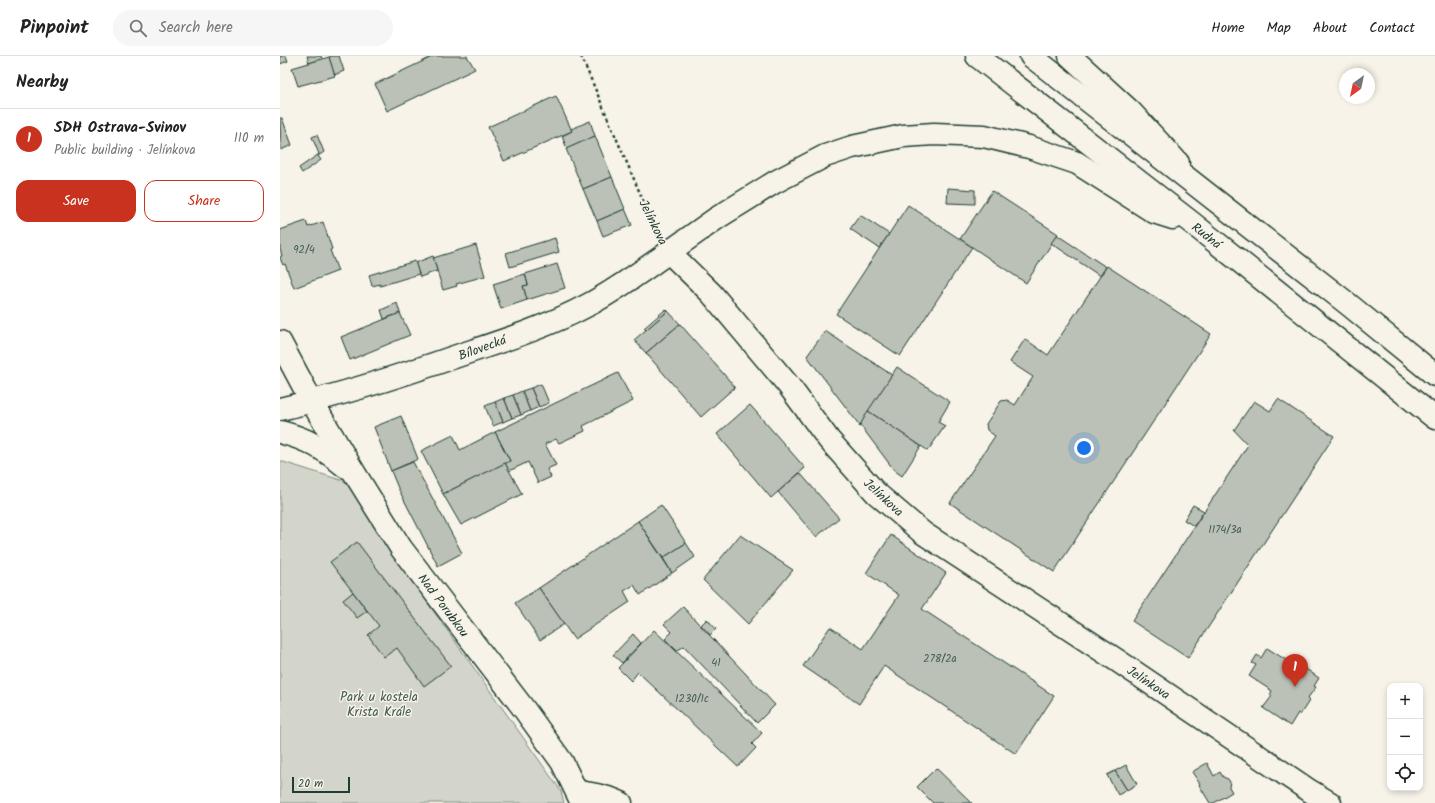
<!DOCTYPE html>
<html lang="en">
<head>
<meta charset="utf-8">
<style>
	:root { --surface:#fff; --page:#f6f6f6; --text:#222; --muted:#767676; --line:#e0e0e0; --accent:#c8321e }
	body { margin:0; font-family:Kalam,sans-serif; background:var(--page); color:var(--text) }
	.controls { position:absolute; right:12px; bottom:12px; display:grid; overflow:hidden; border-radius:8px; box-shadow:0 2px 6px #0003 }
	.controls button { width:36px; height:36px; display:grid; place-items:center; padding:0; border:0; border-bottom:1px solid var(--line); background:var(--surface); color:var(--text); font:20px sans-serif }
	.compass { position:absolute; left:1059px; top:12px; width:36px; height:36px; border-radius:50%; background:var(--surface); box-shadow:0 2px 6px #0003; rotate:213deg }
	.scale { position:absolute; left:12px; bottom:10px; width:58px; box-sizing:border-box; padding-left:4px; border:2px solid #1f3d34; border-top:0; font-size:11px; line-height:14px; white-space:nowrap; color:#1f3d34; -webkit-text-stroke:3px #f7f3e8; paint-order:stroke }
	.you { position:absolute; left:804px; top:392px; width:14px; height:14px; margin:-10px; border:3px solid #fff; border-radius:50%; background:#1a73e8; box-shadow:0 0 0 6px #1a73e833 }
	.badge { display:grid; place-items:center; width:26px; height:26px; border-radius:50%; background:var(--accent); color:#fff; font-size:13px; font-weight:700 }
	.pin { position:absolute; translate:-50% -33px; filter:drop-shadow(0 1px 2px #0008) }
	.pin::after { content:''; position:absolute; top:21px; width:14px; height:12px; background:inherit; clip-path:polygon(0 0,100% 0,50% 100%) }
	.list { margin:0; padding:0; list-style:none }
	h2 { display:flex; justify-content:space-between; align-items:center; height:52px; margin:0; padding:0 16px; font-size:17px }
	h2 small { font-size:13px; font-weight:400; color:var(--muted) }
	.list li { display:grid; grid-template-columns:26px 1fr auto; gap:12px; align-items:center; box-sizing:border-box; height:60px; padding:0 16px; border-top:1px solid var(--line) }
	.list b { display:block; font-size:15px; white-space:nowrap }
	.list p { margin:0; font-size:13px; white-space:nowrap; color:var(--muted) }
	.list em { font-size:13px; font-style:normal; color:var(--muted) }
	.actions { display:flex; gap:8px; padding:12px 16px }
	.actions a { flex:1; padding:9px 0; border:1px solid var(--accent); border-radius:12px; text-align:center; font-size:14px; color:var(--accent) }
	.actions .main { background:var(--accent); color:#fff }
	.icon { flex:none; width:22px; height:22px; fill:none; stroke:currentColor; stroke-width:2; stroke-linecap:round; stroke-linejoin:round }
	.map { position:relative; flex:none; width:1155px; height:747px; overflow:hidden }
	header { display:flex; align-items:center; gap:24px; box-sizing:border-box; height:56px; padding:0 20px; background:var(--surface); border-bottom:1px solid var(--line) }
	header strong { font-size:19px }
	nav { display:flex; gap:22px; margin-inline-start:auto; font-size:14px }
	.search { width:280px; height:36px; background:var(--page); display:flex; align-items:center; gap:10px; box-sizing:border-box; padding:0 14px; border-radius:22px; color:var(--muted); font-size:15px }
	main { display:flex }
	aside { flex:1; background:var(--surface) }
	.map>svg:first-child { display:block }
</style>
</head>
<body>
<header>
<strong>Pinpoint</strong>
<div class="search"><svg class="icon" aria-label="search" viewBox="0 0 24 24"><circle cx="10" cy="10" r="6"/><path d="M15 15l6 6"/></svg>Search here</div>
<nav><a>Home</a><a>Map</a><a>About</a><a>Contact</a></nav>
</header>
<main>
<aside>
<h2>Nearby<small></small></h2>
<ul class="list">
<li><span class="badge">1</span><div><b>SDH Ostrava-Svinov</b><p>Public building · Jelínkova</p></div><em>110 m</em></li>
</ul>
<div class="actions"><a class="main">Save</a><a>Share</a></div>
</aside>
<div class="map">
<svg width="1155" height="747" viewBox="0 0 1155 747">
	<rect width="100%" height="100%" fill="#f7f3e8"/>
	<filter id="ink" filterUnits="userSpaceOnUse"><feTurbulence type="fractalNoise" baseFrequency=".025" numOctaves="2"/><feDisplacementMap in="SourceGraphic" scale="8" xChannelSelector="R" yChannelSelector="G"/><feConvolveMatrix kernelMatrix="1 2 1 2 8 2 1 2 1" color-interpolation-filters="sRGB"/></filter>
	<g filter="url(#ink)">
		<polygon fill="#d3d5ca" stroke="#79897f" points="0,405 67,426 116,502 281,735 284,747 0,747"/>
		<g fill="#bbc1b6" stroke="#1f3d34">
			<polygon points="0,0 6,0 8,5 0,8"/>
			<polygon points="27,0 41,0 42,3 29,7"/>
			<polygon points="52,0 59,0 64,15 54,19 49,1"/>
			<polygon points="154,0 187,0 195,13 107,55 95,28"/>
			<polygon points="49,1 55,20 18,30 12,12"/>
			<polygon points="276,40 292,75 224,105 208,71"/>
			<polygon points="0,62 2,62 12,89 1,94"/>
			<polygon points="310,65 315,80 287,93 282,80 292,75 291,73"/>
			<polygon points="37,79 44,96 38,100 41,104 22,117 19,112 39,98 32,81"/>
			<polygon points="315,80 332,121 303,133 286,93"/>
			<polygon points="332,121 345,153 317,165 303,133"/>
			<polygon points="668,132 695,134 695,148 667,147"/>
			<polygon points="712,135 778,178 746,227 680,183"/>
			<polygon points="628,149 692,191 620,300 556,258"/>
			<polygon points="345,153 352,169 323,180 317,165"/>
			<polygon points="580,159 609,178 599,192 570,173"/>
			<polygon points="26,165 28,171 43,166 52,193 50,194 58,215 14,232 5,208 3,209 0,202 0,201 2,200 0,193 0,174"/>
			<polygon points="777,179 826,211 820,220 771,187"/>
			<polygon points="275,182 279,196 230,211 226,197"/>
			<polygon points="196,189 205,220 176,228 177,230 163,234 153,202"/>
			<polygon points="153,200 157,215 140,221 135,207"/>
			<polygon points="135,205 139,218 100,230 100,228 92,230 89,219"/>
			<polygon points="277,208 285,232 247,244 243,230 248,229 245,218"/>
			<polygon points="827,210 931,278 774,516 670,447 715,380 707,374 706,368 721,345 727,344 735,349 753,321 730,306 745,283 768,299"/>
			<polygon points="245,218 248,229 243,230 247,244 221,253 213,228"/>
			<polygon points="117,247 120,257 104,263 101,254"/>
			<polygon points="386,253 388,255 366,274 364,272"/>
			<polygon points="388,255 400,268 366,297 354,284"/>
			<polygon points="120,257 130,279 70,304 61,281"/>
			<polygon points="400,268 455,331 421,361 366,297"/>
			<polygon points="545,275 612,319 580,370 527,300"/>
			<polygon points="617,311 670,346 658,366 665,370 649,393 647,394 588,355"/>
			<polygon points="338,317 353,345 303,370 305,375 279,387 276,383 265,388 276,409 267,413 271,421 258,427 248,406 229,415 225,407 230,405 215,376"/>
			<polygon points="261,328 269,347 259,351 251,332"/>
			<polygon points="251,332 259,351 250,355 242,335"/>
			<polygon points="242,335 250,355 241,359 233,339"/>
			<polygon points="233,339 241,359 232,362 224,342"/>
			<polygon points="224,342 232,362 223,366 215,346"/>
			<polygon points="998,343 1054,380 908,602 852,565 968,389 954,374 974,345 990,355"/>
			<polygon points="215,346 223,366 213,370 205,350"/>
			<polygon points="470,349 525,412 491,442 437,378"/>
			<polygon points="588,355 641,390 622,420 614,414 581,370 579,371"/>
			<polygon points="121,360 138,403 111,415 94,371"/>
			<polygon points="215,376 230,405 163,438 141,395 173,379 180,394"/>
			<polygon points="133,406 182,497 158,510 118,432 111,415"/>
			<polygon points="225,407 242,438 181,469 163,438"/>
			<polygon points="520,417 559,462 536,481 498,436"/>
			<polygon points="381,449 406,487 383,502 358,465"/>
			<polygon points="913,449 924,455 914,470 904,464"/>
			<polygon points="358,465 392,517 360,539 354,529 344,535 350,546 294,583 259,532"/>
			<polygon points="460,479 513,514 468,568 423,524"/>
			<polygon points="611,479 666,517 642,553 774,640 736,698 604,610 579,648 523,610 550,571 583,593 619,539 586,517"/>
			<polygon points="77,486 171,610 144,630 117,592 104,601 88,579 99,570 50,506"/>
			<polygon points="406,487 415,501 392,517 383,502"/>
			<polygon points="259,532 284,568 260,584 235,547"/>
			<polygon points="73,536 87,555 77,562 63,544"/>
			<polygon points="403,551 495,649 477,667 404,590 397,595 385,583 392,576 384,568"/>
			<polygon points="427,563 436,573 430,579 421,569"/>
			<polygon points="374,574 482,677 472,688 476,692 458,711 358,616 351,625 338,612"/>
			<polygon points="353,578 361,587 342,607 333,599"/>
			<polygon points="987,592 1014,609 1016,606 1039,622 1034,630 1036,631 1027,643 1029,645 1020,659 1018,657 1010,670 983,652 992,640 990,639 992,635 969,620 976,609 972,607 977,599 981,602"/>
			<polygon points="927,707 934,720 940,716 943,721 948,723 950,726 949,731 952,736 934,747 930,747 919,729 920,728 912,716"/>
			<polygon points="846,709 857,728 847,734 835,715"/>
			<polygon points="656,712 692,747 653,747 637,731"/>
			<polygon points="835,715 847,734 838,739 827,719"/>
		</g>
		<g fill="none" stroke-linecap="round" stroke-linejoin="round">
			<g stroke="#1f3d34" stroke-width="25">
				<g id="minor">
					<polyline points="790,0 850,55 898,107"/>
					<polyline points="0,286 32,346 75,418 121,492 244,653 282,706 302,747"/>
					<path d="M0,353c62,-14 123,-34 183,-55 42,-14 86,-28 125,-49 29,-15 55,-35 81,-53l42,41 78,93 40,54 47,53 47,40 195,128 192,130 20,12"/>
					<path d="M0,376c28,7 44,17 66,35"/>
					<path d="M297,736c15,2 30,4 44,11"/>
				</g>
			</g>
			<g stroke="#1f3d34" stroke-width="25">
				<g id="highway">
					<polyline points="697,0 912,167 1155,362"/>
					<polyline points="751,0 1068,248 1155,319"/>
					<polyline points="389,196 437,162 495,126 545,100 572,91 623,80 654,78 704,80 749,91 797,107 874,156 893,162"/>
				</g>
			</g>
			<polyline stroke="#1f3d34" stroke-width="2.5" stroke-dasharray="3 3" stroke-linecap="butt" points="301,0 378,179"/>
			<use href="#minor" stroke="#f7f3e8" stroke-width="22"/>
			<use href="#highway" stroke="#f7f3e8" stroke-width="22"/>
		</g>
	</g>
	<g text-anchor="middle" stroke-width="3" stroke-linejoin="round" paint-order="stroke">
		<g font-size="11" fill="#465e54">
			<text x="24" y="197">92/4</text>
			<text x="945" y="477">1174/3a</text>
			<text x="660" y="606">278/2a</text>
			<text x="436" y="610">41</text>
			<text x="412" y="646">1230/1c</text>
		</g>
		<g font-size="13" fill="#1f3d34" stroke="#f7f3e8">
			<text transform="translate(374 166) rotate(64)" y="5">Jelínkova</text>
			<text transform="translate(927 179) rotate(38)" y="5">Rudná</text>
			<text transform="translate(202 291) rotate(-20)" y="5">Bílovecká</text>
			<text transform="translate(604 441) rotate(43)" y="5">Jelínkova</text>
			<text transform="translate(164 549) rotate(53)" y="5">Nad Porubkou</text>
			<text transform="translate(869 626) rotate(34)" y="5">Jelínkova</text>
		</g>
		<g font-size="13" fill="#435b52" stroke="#f7f3e8">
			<text x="99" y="645">Park u kostela<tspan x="99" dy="15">Krista Krále</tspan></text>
		</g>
	</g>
</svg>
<div class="controls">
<button>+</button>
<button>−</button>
<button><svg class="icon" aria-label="locate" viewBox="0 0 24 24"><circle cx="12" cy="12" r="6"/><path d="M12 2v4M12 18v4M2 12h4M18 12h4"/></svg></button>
</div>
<svg class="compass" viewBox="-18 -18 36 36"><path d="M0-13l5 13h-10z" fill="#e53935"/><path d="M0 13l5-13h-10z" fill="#767676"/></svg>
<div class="scale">20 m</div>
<div class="you"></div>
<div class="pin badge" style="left:1015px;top:631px">1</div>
</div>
</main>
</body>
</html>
